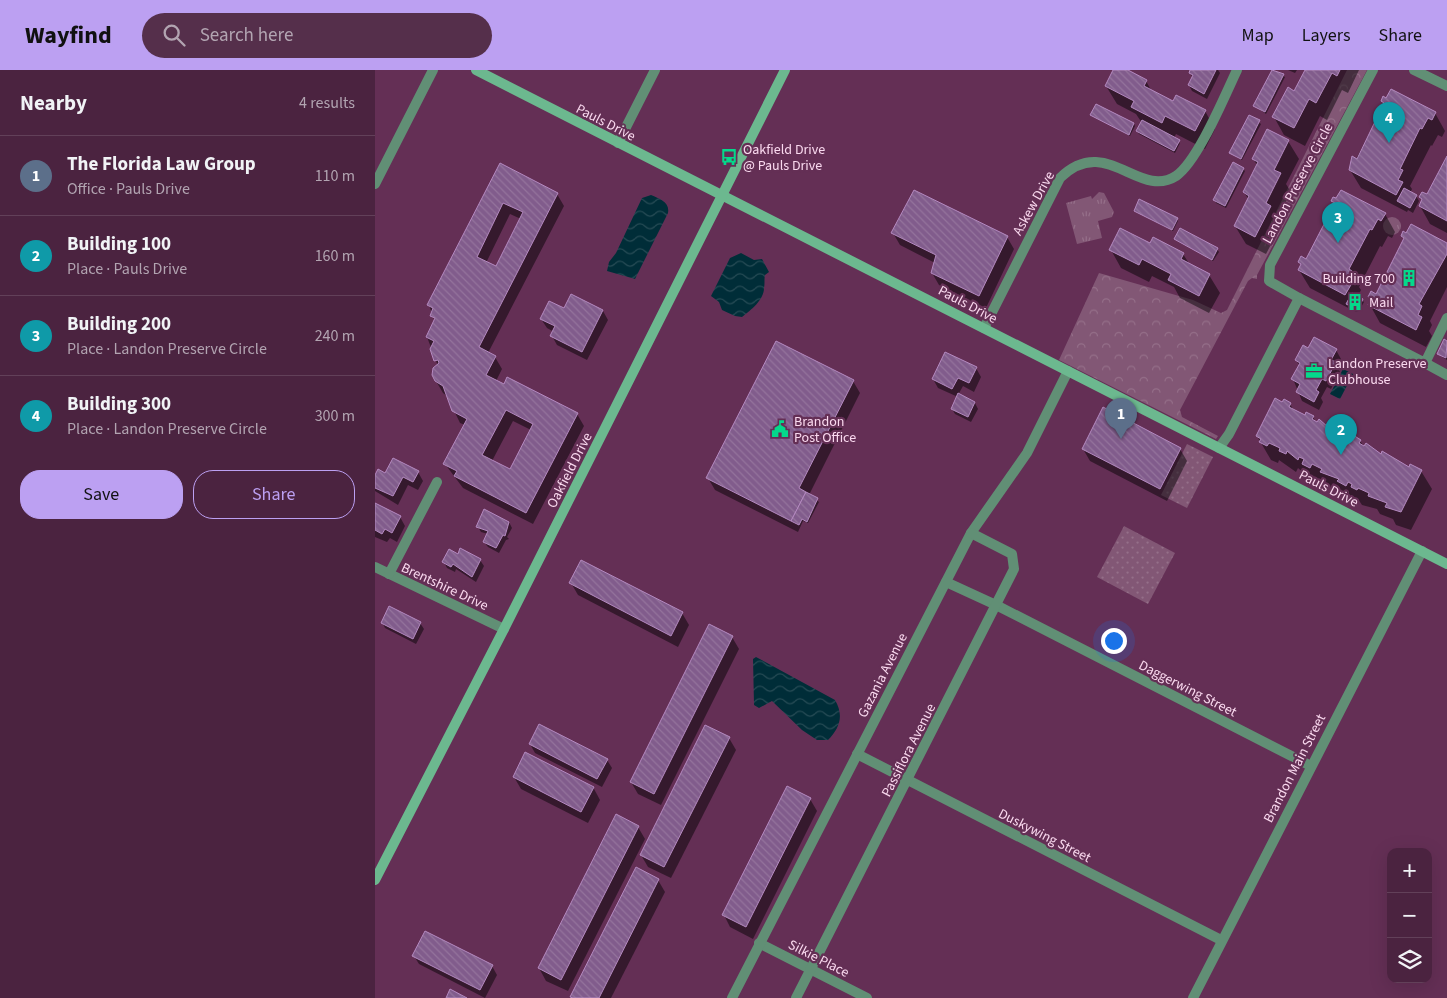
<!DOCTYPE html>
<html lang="en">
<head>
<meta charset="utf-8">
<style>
	:root { --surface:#4b2340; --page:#552f4b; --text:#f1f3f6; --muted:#b2a4b1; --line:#624059; --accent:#bca0f2 }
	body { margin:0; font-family:"Source Sans 3",sans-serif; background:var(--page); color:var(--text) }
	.controls { position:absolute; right:15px; bottom:15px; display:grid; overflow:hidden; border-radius:10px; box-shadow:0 5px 20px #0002 }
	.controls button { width:45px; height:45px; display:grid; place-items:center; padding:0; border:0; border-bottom:1px solid var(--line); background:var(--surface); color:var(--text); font:25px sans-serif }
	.you { position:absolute; left:738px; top:570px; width:18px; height:18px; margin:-12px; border:4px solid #fff; border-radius:50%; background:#1a73e8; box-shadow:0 0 0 8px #1a73e833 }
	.badge { display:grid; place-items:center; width:32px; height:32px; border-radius:50%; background:var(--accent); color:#fff; font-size:16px; font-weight:700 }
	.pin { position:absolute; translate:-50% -41px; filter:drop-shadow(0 1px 2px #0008) }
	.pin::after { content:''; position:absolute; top:26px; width:18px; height:15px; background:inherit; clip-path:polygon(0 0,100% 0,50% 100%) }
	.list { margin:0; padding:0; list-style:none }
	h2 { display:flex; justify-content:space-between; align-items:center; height:65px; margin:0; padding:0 20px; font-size:21px }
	h2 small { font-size:16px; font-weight:400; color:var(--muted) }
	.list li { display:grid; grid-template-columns:32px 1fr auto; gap:15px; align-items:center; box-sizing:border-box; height:80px; padding:0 20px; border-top:1px solid var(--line) }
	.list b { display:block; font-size:19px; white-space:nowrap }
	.list p { margin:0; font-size:16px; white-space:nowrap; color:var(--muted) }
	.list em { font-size:16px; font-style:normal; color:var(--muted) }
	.actions { display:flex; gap:10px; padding:15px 20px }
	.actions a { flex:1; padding:11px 0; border:1px solid var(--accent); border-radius:20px; text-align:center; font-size:18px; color:var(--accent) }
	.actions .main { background:var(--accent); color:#111 }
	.icon { flex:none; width:28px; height:28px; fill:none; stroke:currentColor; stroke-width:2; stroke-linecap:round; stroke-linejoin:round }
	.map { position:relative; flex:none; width:1072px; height:928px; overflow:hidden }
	header { display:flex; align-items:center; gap:30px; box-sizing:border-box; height:70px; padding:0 25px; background:var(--accent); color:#111 }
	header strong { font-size:24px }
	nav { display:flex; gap:28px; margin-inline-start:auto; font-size:18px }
	.search { width:350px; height:45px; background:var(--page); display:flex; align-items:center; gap:12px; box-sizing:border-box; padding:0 18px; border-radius:28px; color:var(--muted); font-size:19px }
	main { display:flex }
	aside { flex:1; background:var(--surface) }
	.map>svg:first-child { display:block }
</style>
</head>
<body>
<header>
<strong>Wayfind</strong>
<div class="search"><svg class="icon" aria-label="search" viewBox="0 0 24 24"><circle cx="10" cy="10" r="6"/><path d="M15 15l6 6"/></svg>Search here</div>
<nav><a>Map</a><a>Layers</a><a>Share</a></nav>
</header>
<main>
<aside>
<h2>Nearby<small>4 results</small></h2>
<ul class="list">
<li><span class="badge" style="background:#5c6f8a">1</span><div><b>The Florida Law Group</b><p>Office · Pauls Drive</p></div><em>110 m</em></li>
<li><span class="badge" style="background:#0f9aa8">2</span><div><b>Building 100</b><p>Place · Pauls Drive</p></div><em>160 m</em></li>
<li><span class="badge" style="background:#0f9aa8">3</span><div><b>Building 200</b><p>Place · Landon Preserve Circle</p></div><em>240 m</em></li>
<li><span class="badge" style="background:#0f9aa8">4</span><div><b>Building 300</b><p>Place · Landon Preserve Circle</p></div><em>300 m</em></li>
</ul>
<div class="actions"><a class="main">Save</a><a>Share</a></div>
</aside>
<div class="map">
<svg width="1072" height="928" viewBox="0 0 1072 928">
	<defs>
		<pattern id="grass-dots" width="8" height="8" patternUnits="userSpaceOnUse" patternTransform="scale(1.25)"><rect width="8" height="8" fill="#825775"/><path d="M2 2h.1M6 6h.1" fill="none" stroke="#956f89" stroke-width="1.8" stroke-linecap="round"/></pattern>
		<pattern id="forest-crowns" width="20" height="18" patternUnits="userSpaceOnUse" patternTransform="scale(1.25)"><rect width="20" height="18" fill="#825775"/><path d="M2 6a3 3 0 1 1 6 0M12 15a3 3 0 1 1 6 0" fill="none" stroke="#956f89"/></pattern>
		<pattern id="park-tufts" width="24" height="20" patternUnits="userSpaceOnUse" patternTransform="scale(1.25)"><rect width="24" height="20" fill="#825775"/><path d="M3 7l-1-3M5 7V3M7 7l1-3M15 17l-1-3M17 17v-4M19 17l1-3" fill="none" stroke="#956f89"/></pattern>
		<pattern id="water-waves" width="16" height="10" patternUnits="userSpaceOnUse" patternTransform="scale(1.25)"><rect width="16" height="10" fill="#002d38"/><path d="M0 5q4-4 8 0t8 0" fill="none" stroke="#264b55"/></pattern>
		<pattern id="building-back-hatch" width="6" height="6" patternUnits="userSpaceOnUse" patternTransform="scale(1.25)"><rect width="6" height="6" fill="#815c8c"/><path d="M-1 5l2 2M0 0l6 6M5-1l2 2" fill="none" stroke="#94739c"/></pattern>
	</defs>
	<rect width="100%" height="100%" fill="#642f55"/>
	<g fill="url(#grass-dots)">
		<polygon points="812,374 838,387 812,438 786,425"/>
		<polygon points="749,456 800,483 773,534 722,507"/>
	</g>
	<polygon fill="url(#forest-crowns)" points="972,0 992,0 882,205 882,209 877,208 873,211 805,340 807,347 843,366 841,369 684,290 724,203 818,230 846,243 852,240"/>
	<g fill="url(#park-tufts)">
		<polygon points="724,122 729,123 739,142 737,147 723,151 727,168 702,174 691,133 716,126 717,129"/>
		<circle cx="1017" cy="156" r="9"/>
	</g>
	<g fill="url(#water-waves)">
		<path d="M276,125c9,4 19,7 17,18l-33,66 -28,-8 2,-9 7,-9 26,-55z"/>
		<path d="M366,183l13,7 8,-1 7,13 -4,3c-1,5 0,8 -1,13 0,12 -13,22 -22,29l-7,-1 -13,-6 -3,-8 -8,-6 19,-38z"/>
		<polygon points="968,299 978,304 965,329 955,324"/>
		<path d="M381,587l79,43c9,15 5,28 -7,40h-11l-15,-10 -30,-29 -13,7 -5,-3 -1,-46z"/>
	</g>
	<g fill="#0007" fill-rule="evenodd">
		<polygon points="739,0 750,0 771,11 777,22 799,33 830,41 840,59 830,79 801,64 799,68 805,73 800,83 764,64 762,61 767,53 761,44 742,34 731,16"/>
		<polygon points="817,0 843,0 845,3 832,29 817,21 814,15 818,8 815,3"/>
		<polygon points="898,0 910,7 891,44 880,36"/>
		<polygon points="913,0 922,0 920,3"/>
		<polygon points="931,0 984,0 973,23 967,20 952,50 945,46 930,76 909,65 899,47 920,22"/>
		<polygon points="1007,31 1060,43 1070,61 1067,67 1063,65 1057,76 1056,75 1035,116 1037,119 1035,123 1041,126 1044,131 1038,143 1033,140 1032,142 986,118 975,100 1010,36"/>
		<polygon points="717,45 759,54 760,56 755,66"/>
		<polygon points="874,46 886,54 867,90 856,83"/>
		<polygon points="913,71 924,89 911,114 916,122 902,149 906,155 891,184 871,174 860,156 874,130 869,122 883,96 878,89"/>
		<polygon points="1072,88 1072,163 1055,154 1045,136 1048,131 1045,127 1052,126"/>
		<path d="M126,95l56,29 7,12 -76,147 7,4 7,12 -6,12 81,33 7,12 -51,98 -70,-36 -18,-24 20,-39 -5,-2 -13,-27 -4,-3 -7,-12 2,-15 -11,-29 8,-15 -6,-17zM135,144l11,5 -24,49 -11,-5zM138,351l18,9 -21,41 -18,-10z"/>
		<polygon points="868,99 870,101 851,138 841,133 840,130"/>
		<polygon points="957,131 1010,144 1020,162 1017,168 1013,166 1007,177 1005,176 984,217 986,220 983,226 989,232 984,241 981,242 935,218 924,200 927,196 924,192 932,191 960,135"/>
		<polygon points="760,141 802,149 803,151 798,161"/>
		<polygon points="518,163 632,167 639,179 611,238 564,215 557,203 560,193 525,175"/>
		<polygon points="1027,166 1072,174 1072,217 1055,251 1057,255 1054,261 1057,266 1051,277 1005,253 995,235 997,231 995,227 1002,225 1030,170"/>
		<polygon points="801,169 842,179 844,182 838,191"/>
		<polygon points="775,175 808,184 815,195 834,205 845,223 834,243 805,228 799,217 777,206 774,212 746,198 736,180"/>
		<polygon points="189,240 228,241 233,250 212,290 182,275 177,266 179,262 172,258 166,249"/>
		<polygon points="1070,271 1072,272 1072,290 1063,284"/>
		<polygon points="933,279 961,280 966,289 962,296 965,302 956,319 952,317 946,328 948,332 944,340 927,331 918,309 925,296 921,290"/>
		<polygon points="601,298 606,307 599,322 588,316 583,325 600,333 603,339 596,352 580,344 577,339 583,327 563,318 558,309"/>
		<polygon points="478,311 485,323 434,425 444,432 433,453 428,451 423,462 340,420 333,408"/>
		<polygon points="908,334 915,334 919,341 931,347 938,347 941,353 954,360 977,370 985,371 990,378 1034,399 1046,401 1057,419 1036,460 1021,455 1018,449 1005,444 1002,439 987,435 983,429 981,433 972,426 957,420 954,415 947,411 945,415 939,412 935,404 933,407 923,398 921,402 904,390 903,393 896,390 882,366"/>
		<polygon points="708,379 805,379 812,391 792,431 715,391"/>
		<polygon points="43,402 48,411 43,420 33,415 23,435 0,421 0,408 11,404"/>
		<polygon points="0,434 25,447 30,456 22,472 15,468 12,472 0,467"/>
		<polygon points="134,452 137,458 132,467 134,469 131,470 124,483 113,477 109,472 113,464 106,462 103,457"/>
		<polygon points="83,485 105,490 109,496 101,512 81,499 80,502 72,498 69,492"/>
		<polygon points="196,513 307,543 314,555 303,577 203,525"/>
		<polygon points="15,538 45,553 49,559 41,574 10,558 7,552"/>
		<polygon points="357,567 364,579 286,735 263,724 256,712"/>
		<polygon points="354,668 361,680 296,808 273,797 266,785"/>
		<polygon points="155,674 232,690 237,698 227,717 160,683"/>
		<polygon points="139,707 218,717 225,730 213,753 146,719"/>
		<polygon points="435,729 442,741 378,869 355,857 349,845"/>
		<polygon points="263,757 270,769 193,921 171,911 164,898"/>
		<polygon points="283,810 290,822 236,928 198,928"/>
		<polygon points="39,886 117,896 122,905 110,928 44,894"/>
	</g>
	<g fill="url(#building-back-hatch)" stroke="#b489c0" fill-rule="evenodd">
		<polygon points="738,0 753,0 772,10 769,16 798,31 801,25 831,40 820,61 790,46 787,53 756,37 759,31 730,16"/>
		<polygon points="815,0 841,0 829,24 813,15 818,5 814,3"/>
		<polygon points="897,0 909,4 890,42 878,36"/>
		<polygon points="930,0 965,0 962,6 957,3 941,33 934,29 919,58 897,47 913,17 919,21"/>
		<polygon points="1016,19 1061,42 1057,50 1053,48 1047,59 1045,58 1025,99 1028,100 1023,110 1028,112 1021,125 974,100 977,86 982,89 1009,33 1006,31 1008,26 1011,28"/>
		<polygon points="721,34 759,53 754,65 715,45"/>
		<polygon points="874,45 885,50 866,89 854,83"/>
		<polygon points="767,50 805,70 799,81 761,61"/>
		<polygon points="892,59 914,70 899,100 906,103 891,133 896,136 880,167 859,156 874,126 868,122 883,92 877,89"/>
		<polygon points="1072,86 1072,151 1044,136 1047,129 1044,127 1047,122 1052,124"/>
		<polygon points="858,92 869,98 850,136 838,130"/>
		<path d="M125,93l58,30 -79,154 17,9 -10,19 18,9 3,-7 71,36 -52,100 -72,-37 3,-5 -14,-7 24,-45 -15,-8 -9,-25 -8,-5 -3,-6 1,-7 6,-5 -1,-3 -4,1 -4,-12 4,-8 -8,-4 9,-19 -5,-2 3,-8 -6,-3zM128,133l20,9 -27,54 -19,-9zM131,340l27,14 -23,45 -28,-14z"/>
		<polygon points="1029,118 1042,125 1035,138 1022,131"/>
		<polygon points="539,120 633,166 604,226 556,203 561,185 516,163"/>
		<polygon points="966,120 1011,143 1006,151 1003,149 997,160 995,159 974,199 977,201 972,210 977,213 970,225 923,200 926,194 923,192 926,186 931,189 960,133 956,131 958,127 961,128"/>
		<polygon points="764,129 803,148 797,160 759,141"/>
		<polygon points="1036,154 1072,173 1072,184 1044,234 1047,236 1043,245 1047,247 1041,260 993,235 997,229 993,227 996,221 1001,224 1029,168 1026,166 1028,161 1031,163"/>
		<polygon points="745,158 775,173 778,167 809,183 806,189 835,204 824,226 793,210 796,204 767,189 764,195 734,180"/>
		<polygon points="805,158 843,178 837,190 799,169"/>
		<polygon points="977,223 988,229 983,240 971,234"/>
		<polygon points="196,224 228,240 207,282 175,266 180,256 165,249 174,231 189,238"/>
		<polygon points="939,267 962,279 956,290 961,292 951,311 947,309 941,320 944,322 939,332 921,322 925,314 916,309 925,293 920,290 928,275 933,278"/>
		<polygon points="1069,269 1072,271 1071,288 1062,284"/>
		<polygon points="401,271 479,310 424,418 431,422 416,451 331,408"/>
		<polygon points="570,282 602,297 594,313 583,308 577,319 557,309"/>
		<polygon points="583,323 600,332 593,347 576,339"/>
		<polygon points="900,328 907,332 909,329 916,333 914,337 930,345 931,342 939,346 937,349 942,352 944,349 954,358 955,354 977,368 978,365 986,370 984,373 989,376 991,373 1006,384 1007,381 1034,397 1035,394 1047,400 1026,442 1010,437 1012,433 993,426 994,423 983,418 982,420 976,417 977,414 973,412 971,416 962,411 964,409 945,402 947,399 937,394 935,398 927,394 929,389 924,387 923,390 912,381 911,384 904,381 905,378 894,373 892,376 884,372 886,369 881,366"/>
		<polygon points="728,337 806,378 785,419 707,379"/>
		<polygon points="18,388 44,401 38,412 28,407 18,426 0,418 0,405 3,399 10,403"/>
		<polygon points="431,422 443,428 432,452 427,449 424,455 416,451"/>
		<polygon points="0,433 26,446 17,463 10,459 7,464 0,460"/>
		<polygon points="109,439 134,452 130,466 128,465 121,478 108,472 113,461 101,457"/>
		<polygon points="85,478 106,489 97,507 78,494 76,497 67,492 74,479 83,484"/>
		<polygon points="206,490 308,542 296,566 194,513"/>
		<polygon points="14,536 46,552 38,569 6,553"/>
		<polygon points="334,554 358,566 279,724 255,712"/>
		<polygon points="164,654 233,689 222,709 154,674"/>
		<polygon points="330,655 355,667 289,797 265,785"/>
		<polygon points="150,682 219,717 206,742 138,707"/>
		<polygon points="412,716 436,728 371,857 347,845"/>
		<polygon points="241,744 264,756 186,910 163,898"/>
		<polygon points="261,797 284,809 224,928 198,928 195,927"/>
		<polygon points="50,861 118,895 105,920 37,886"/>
		<polygon points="75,919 92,928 71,928"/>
	</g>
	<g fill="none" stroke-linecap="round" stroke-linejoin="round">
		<g stroke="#618f75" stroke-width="10">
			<polyline points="1039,0 1072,16"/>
			<polyline points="243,73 280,0"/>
			<polyline points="0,114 58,0"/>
			<polyline points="924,228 1050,293 1072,248"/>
			<path d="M609,258l76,-150c46,-45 79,22 116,-2 22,-15 49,-81 61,-106"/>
			<polyline points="1050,293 1072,305"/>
			<polyline points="844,378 854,364 924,228 894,211 895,195 998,0"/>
			<polyline points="0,497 129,559"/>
			<polyline points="14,504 62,412"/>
			<polyline points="571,512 621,535 936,696"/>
			<polyline points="482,684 846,870"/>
			<polyline points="384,873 492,928"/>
			<polyline points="357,928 596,463 652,383 693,301"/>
			<polyline points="421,928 639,499 637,484 596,463"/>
			<polyline points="818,928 1047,481"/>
		</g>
		<g stroke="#6cb88f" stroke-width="10">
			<polyline points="101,0 1072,494"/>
			<polyline points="0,810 129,559 410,0"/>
		</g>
	</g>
	<defs>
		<g id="bus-bare" transform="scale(1.35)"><path d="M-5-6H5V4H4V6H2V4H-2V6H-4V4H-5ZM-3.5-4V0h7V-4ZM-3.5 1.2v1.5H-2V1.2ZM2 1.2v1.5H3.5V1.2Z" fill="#04d98b" stroke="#642f55" stroke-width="2.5" paint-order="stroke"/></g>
		<g id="building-bare" transform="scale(1.35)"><path d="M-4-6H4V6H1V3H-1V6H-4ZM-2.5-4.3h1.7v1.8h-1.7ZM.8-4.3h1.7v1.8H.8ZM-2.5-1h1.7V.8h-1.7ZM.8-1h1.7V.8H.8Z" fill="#04d98b" stroke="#642f55" stroke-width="2.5" paint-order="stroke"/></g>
		<g id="office-bare" transform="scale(1.35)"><path d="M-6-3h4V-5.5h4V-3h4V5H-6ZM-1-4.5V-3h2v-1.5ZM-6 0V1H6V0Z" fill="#04d98b" stroke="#642f55" stroke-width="2.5" paint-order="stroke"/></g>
		<g id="civic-bare" transform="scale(1.35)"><path d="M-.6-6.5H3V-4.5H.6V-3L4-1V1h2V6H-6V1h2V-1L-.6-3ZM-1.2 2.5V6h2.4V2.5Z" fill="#04d98b" stroke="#642f55" stroke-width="2.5" paint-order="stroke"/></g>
	</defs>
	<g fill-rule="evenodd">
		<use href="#bus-bare" x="354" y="87"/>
		<use href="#building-bare" x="1034" y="208"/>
		<use href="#building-bare" x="980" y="232"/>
		<use href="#office-bare" x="939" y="301"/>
		<use href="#civic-bare" x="405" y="359"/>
	</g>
	<g text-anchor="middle" stroke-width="4.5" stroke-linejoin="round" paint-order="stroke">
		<g font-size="14" fill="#fad9ef" stroke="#642f55">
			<text transform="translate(231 52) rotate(27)" y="5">Pauls Drive</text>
			<text transform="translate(922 113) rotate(-62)" y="5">Landon Preserve Circle</text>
			<text transform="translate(658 133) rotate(-61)" y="5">Askew Drive</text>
			<text transform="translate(593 234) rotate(28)" y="5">Pauls Drive</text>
			<text transform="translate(194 400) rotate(-63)" y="5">Oakfield Drive</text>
			<text transform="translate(954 418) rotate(27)" y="5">Pauls Drive</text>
			<text transform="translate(70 516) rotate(25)" y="5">Brentshire Drive</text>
			<text transform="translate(507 605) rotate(-63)" y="5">Gazania Avenue</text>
			<text transform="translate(813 618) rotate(27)" y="5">Daggerwing Street</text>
			<text transform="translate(533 680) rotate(-63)" y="5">Passiflora Avenue</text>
			<text transform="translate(919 698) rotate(-63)" y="5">Brandon Main Street</text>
			<text transform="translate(670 765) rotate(27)" y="5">Duskywing Street</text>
			<text transform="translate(444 888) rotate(27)" y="5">Silkie Place</text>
		</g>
		<g font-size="14" fill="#fad9ef" stroke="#642f55" text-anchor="start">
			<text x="368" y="84">Oakfield Drive<tspan x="368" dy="16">@ Pauls Drive</tspan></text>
			<text x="1020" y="213" text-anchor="end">Building 700</text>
			<text x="994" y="237">Mail</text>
			<text x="953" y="298">Landon Preserve<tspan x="953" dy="16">Clubhouse</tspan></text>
			<text x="419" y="356">Brandon<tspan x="419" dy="16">Post Office</tspan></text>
		</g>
	</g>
</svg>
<div class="controls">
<button>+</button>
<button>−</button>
<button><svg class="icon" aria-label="layers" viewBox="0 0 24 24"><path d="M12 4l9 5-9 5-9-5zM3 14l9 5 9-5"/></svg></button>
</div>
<div class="you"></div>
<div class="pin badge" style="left:746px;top:369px;background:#5c6f8a">1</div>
<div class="pin badge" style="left:966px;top:385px;background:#0f9aa8">2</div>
<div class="pin badge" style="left:963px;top:173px;background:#0f9aa8">3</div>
<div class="pin badge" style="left:1014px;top:73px;background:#0f9aa8">4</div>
</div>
</main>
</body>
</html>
